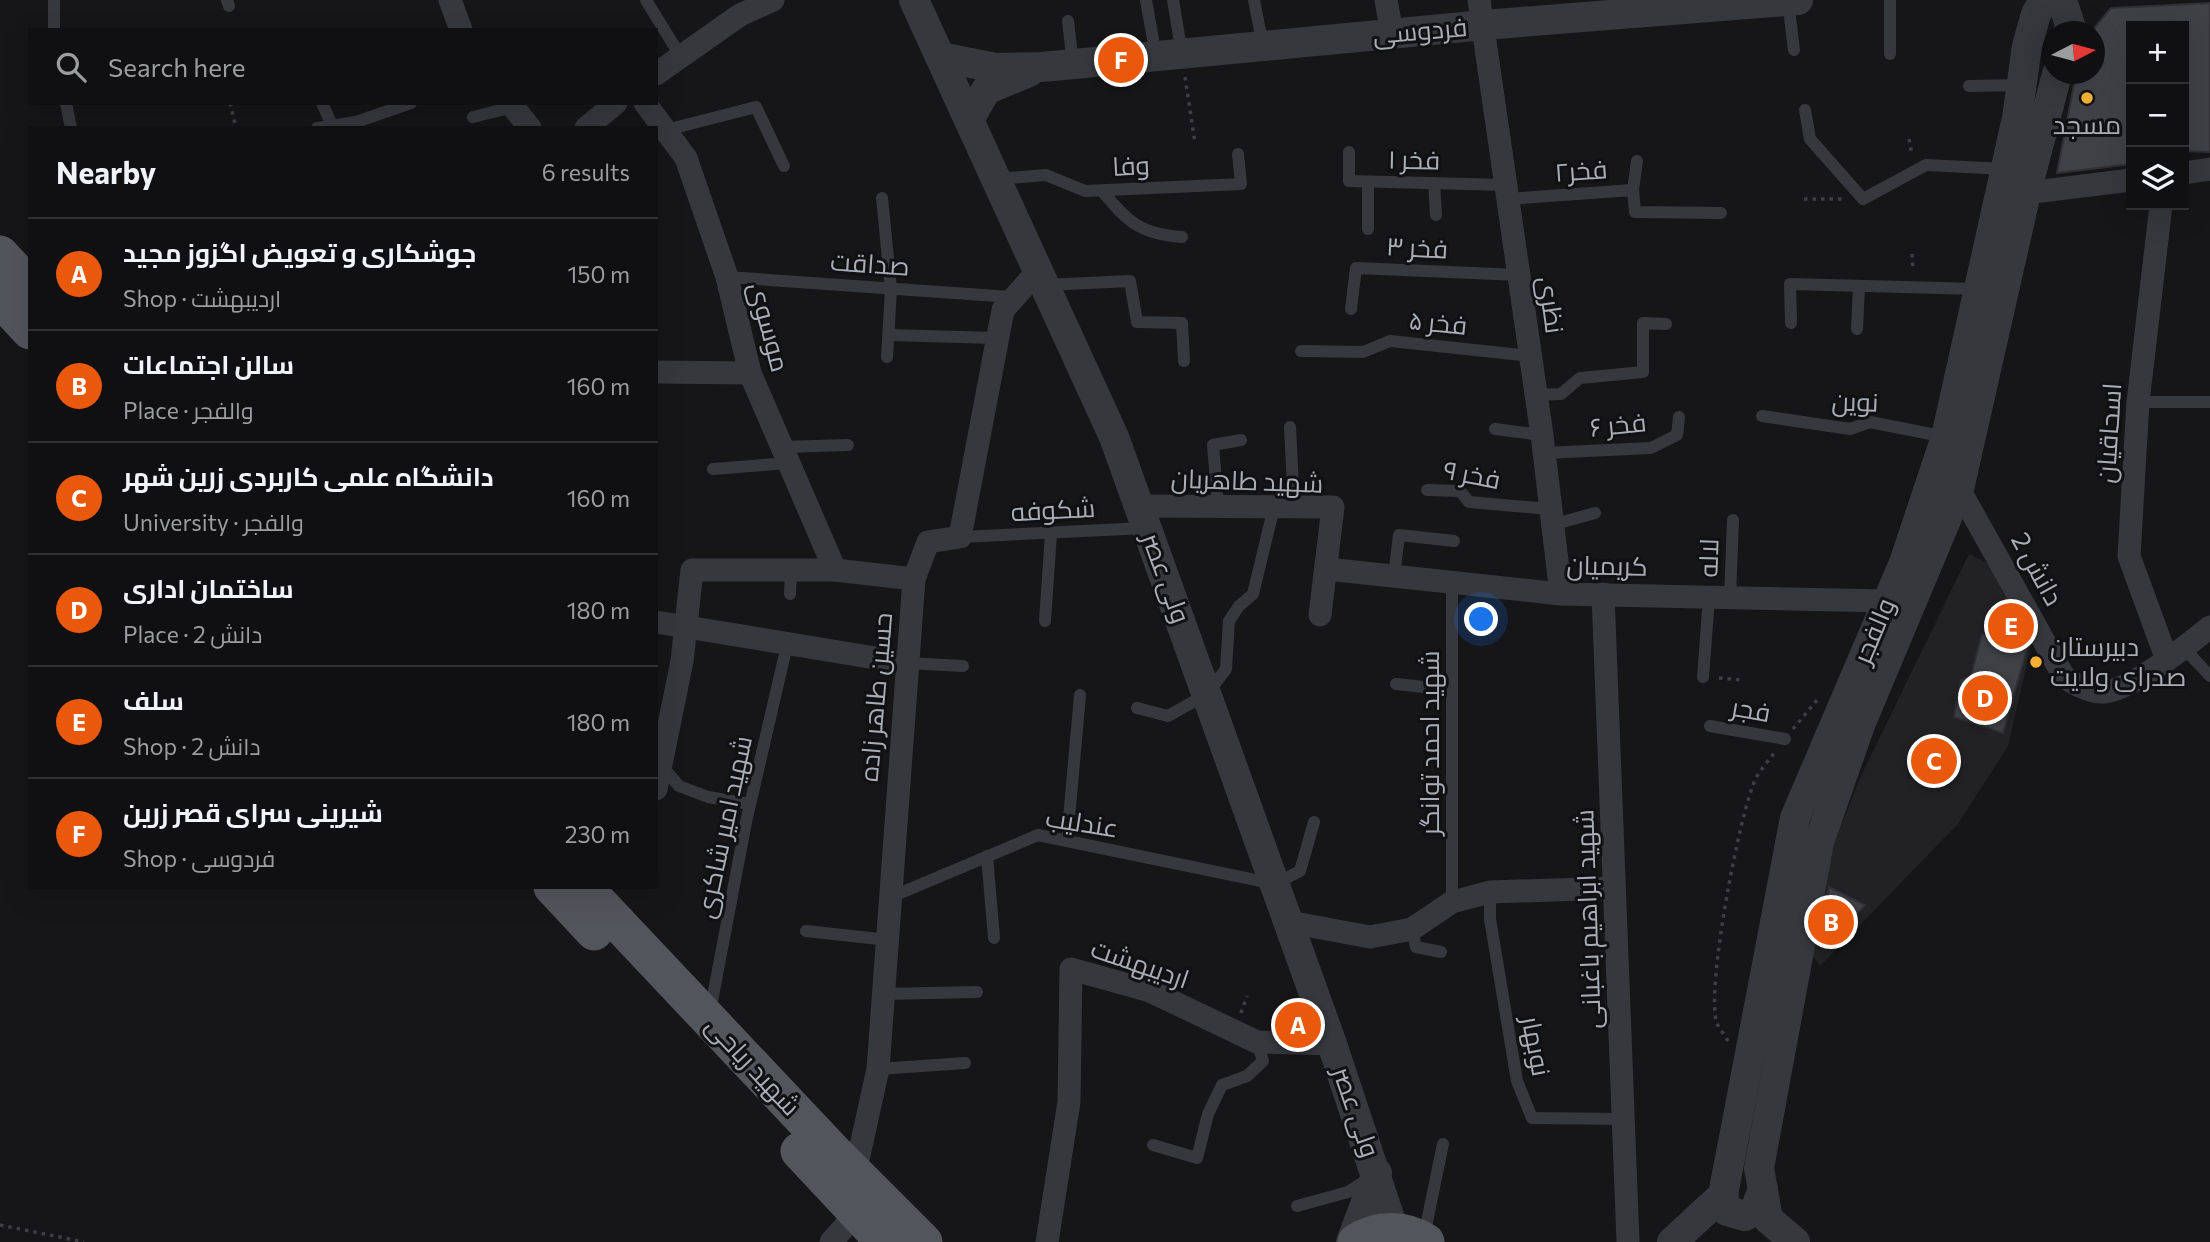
<!DOCTYPE html>
<html lang="en">
<head>
<meta charset="utf-8">
<style>
	:root { --surface:#101012; --page:#1e1e20; --text:#f1f3f6; --muted:#9c9d9f; --line:#303032; --accent:#ea580c }
	body { margin:0; font-family:Commissioner,Cairo,sans-serif; background:var(--page); color:var(--text) }
	.controls { position:absolute; right:21px; top:21px; display:grid; overflow:hidden; border-radius:0px; box-shadow:0 7px 28px #0002 }
	.controls button { width:63px; height:63px; display:grid; place-items:center; padding:0; border:0; border-bottom:2px solid var(--line); background:var(--surface); color:var(--text); font:35px sans-serif }
	.compass { position:absolute; left:2042px; top:21px; width:63px; height:63px; border-radius:50%; background:var(--surface); box-shadow:0 7px 28px #0002; rotate:84deg }
	.you { position:absolute; left:1482px; top:620px; width:24px; height:24px; margin:-18px; border:5px solid #fff; border-radius:50%; background:#1a73e8; box-shadow:0 0 0 10px #1a73e833 }
	.badge { display:grid; place-items:center; width:46px; height:46px; border-radius:50%; background:var(--accent); color:#fff; font-size:23px; font-weight:700 }
	.pin { position:absolute; translate:-50% -50%; border:4px solid #fff; box-shadow:0 2px 7px #0006 }
	.list { margin:0; padding:0; list-style:none }
	h2 { display:flex; justify-content:space-between; align-items:center; height:91px; margin:0; padding:0 28px; font-size:30px }
	h2 small { font-size:23px; font-weight:400; color:var(--muted) }
	.list li { display:grid; grid-template-columns:46px 1fr auto; gap:21px; align-items:center; box-sizing:border-box; height:112px; padding:0 28px; border-top:2px solid var(--line) }
	.list b { display:block; font-size:26px; white-space:nowrap }
	.list p { margin:0; font-size:23px; white-space:nowrap; color:var(--muted) }
	.list em { font-size:23px; font-style:normal; color:var(--muted) }
	.icon { flex:none; width:38px; height:38px; fill:none; stroke:currentColor; stroke-width:2; stroke-linecap:round; stroke-linejoin:round }
	.map { position:relative; flex:none; width:2210px; height:1242px; overflow:hidden }
	.search { position:absolute; background:var(--surface); box-shadow:0 7px 28px #0002; left:28px; top:28px; width:630px; height:77px; display:flex; align-items:center; gap:18px; box-sizing:border-box; padding:0 24px; border-radius:0px; color:var(--muted); font-size:26px }
	.panel { position:absolute; background:var(--surface); box-shadow:0 7px 28px #0002; left:28px; top:126px; width:630px; height:763px; border-radius:0px }
	.map>svg:first-child { display:block }
</style>
</head>
<body>
<div class="map">
<svg width="2210" height="1242" viewBox="0 0 2210 1242">
	<rect width="100%" height="100%" fill="#161618"/>
	<polygon fill="#222225" points="1969,554 1990,564 2023,614 2031,647 2008,746 1958,824 1820,966 1806,947 1818,882 1861,776"/>
	<g fill="#404145" stroke="#303034" stroke-width="2">
		<polygon points="2210,3 2210,152 2184,151 2184,26 2131,26 2131,164 2057,173 2076,74 2095,74 2095,27 2111,8"/>
		<polygon points="1982,634 2027,649 2003,733 1954,717 1961,680 1971,676"/>
		<polygon points="1829,887 1865,905 1825,949 1818,945"/>
	</g>
	<g fill="none" stroke-linecap="round" stroke-linejoin="round">
		<g stroke="#3d3f44" stroke-width="3.5" stroke-dasharray="3.5 5" stroke-linecap="butt">
			<polyline points="1185,77 1195,143"/>
			<polyline points="230,103 236,128"/>
			<polyline points="1909,139 1912,155"/>
			<polyline points="1804,199 1843,199"/>
			<polyline points="1912,254 1913,271"/>
			<polyline points="1719,678 1743,680"/>
			<polyline points="1793,729 1817,700"/>
			<polyline points="1241,1013 1247,996"/>
			<path d="M1728,1041c-3,-6 -9,-12 -11,-18 -12,-31 23,-213 39,-245 5,-9 13,-18 19,-26"/>
			<polyline points="0,1225 84,1242"/>
		</g>
		<g stroke="#37383d" stroke-width="12">
			<polyline points="227,0 229,6"/>
			<polyline points="646,0 681,57"/>
			<polyline points="1146,0 1156,56"/>
			<polyline points="1173,0 1182,54"/>
			<polyline points="1254,0 1263,46"/>
			<polyline points="1788,1 1794,50"/>
			<polyline points="1068,21 1073,64"/>
			<polyline points="54,30 54,0"/>
			<polyline points="1890,54 1890,0"/>
			<polyline points="1969,86 2021,85"/>
			<polyline points="66,103 71,128"/>
			<polyline points="322,103 332,125"/>
			<polyline points="1805,110 1810,139 1863,199 1926,165 2006,169"/>
			<polyline points="473,117 513,107"/>
			<polyline points="317,128 356,122 411,103"/>
			<polyline points="666,130 756,107 784,166"/>
			<polyline points="1349,152 1349,181 1506,185"/>
			<polyline points="996,179 1046,175 1085,191 1241,184 1238,154"/>
			<polyline points="1368,182 1368,229"/>
			<polyline points="1434,183 1436,215"/>
			<polyline points="1633,190 1637,161"/>
			<path d="M1102,191c26,31 38,43 80,46"/>
			<polyline points="882,198 891,289 887,357"/>
			<polyline points="1508,199 1633,190 1635,212 1721,213"/>
			<polyline points="727,277 1011,297"/>
			<polyline points="1046,285 1130,281 1137,322 1182,323 1184,361"/>
			<polyline points="1351,309 1356,268 1519,275"/>
			<polyline points="1791,323 1790,284 1979,289"/>
			<polyline points="1857,329 1859,286"/>
			<polyline points="889,335 997,338"/>
			<polyline points="1301,351 1363,352 1390,341 1530,356"/>
			<polyline points="1536,395 1561,394 1580,378 1643,372 1643,323 1666,324"/>
			<polyline points="2138,402 2210,402"/>
			<polyline points="1762,416 1850,429 1870,422 1946,437"/>
			<polyline points="1290,427 1294,507"/>
			<polyline points="1495,429 1542,435"/>
			<polyline points="781,447 848,445"/>
			<polyline points="1544,453 1651,448 1677,435 1679,417"/>
			<polyline points="713,469 788,463"/>
			<polyline points="1427,490 1460,491 1469,502 1550,509"/>
			<polyline points="1218,506 1213,445 1241,440"/>
			<polyline points="1552,525 1595,513"/>
			<polyline points="960,537 1145,528"/>
			<polyline points="1394,576 1399,535 1454,541"/>
			<polyline points="790,594 791,570"/>
			<polyline points="1730,597 1733,520"/>
			<polyline points="1045,621 1051,533"/>
			<polyline points="2184,648 2210,676"/>
			<polyline points="906,663 963,666"/>
			<polyline points="1703,677 1709,597"/>
			<polyline points="1396,684 1452,690"/>
			<polyline points="1137,708 1168,716 1207,694 1226,669 1229,621 1239,606 1253,594 1274,507"/>
			<polyline points="1710,726 1785,739"/>
			<polyline points="661,765 679,786 708,797 750,804"/>
			<polyline points="1067,841 1080,695"/>
			<polyline points="987,856 994,938"/>
			<polyline points="1490,892 1490,919 1517,1081 1532,1118 1624,1119"/>
			<polyline points="891,897 1038,835 1275,884 1300,871 1314,822"/>
			<polyline points="1452,902 1452,583"/>
			<polyline points="1412,929 1416,947 1441,952"/>
			<polyline points="806,931 888,940"/>
			<polyline points="884,994 977,992"/>
			<polyline points="710,1012 746,822 787,645"/>
			<polyline points="878,1069 965,1063"/>
			<polyline points="1153,1145 1197,1158 1208,1114 1222,1085 1247,1076 1263,1061 1257,1042"/>
			<polyline points="1297,1206 1348,1192 1368,1179"/>
			<polyline points="1424,1236 1443,1144"/>
		</g>
		<g stroke="#37383d" stroke-width="23">
			<polyline points="450,0 461,30"/>
			<polyline points="1386,0 1392,34"/>
			<polyline points="1479,0 1542,435 1561,594"/>
			<polyline points="656,74 740,15 773,0"/>
			<polyline points="510,103 530,128"/>
			<polyline points="645,103 686,158 727,277 750,373 835,570"/>
			<polyline points="586,128 616,103"/>
			<polyline points="2184,173 2210,169"/>
			<polyline points="2026,193 2131,180"/>
			<polyline points="2161,205 2138,402 2129,556 2167,660"/>
			<polyline points="656,372 750,373"/>
			<path d="M1959,489l105,188c11,7 26,16 40,15 27,-2 84,-47 106,-65"/>
			<polyline points="1139,506 1333,507 1320,615"/>
			<polyline points="1327,569 1561,594 1887,601"/>
			<polyline points="1603,594 1628,1242"/>
			<polyline points="656,622 906,663"/>
			<polyline points="656,789 682,661 692,570 835,570 914,579"/>
			<polyline points="1289,922 1370,937 1412,929 1452,902 1490,892 1614,888"/>
			<polyline points="855,1173 878,1069 914,579 928,542 960,537 1003,310 1038,271"/>
			<polyline points="831,1242 857,1213"/>
			<polyline points="1047,1242 1069,1102 1071,969 1150,991 1257,1042 1332,1044"/>
		</g>
		<g stroke="#37383d" stroke-width="30">
			<polyline points="914,0 1114,437 1332,1044 1394,1231"/>
			<polyline points="2062,0 2070,25 2068,32"/>
			<polyline points="940,57 996,68 1042,67 1484,25 1798,0"/>
			<polyline points="969,120 986,90 1029,72"/>
			<polyline points="1723,1195 1727,1211 1745,1216 1755,1210 1763,1189"/>
			<polyline points="1351,1242 1377,1173"/>
			<polyline points="1672,1242 1723,1195 1795,818 1904,563 1946,437 2017,118 2027,46 2036,14 2044,0"/>
			<polyline points="1795,1242 1768,1219 1759,1168 1819,842 1860,725 1959,489 2026,193 2057,74"/>
		</g>
		<g stroke="#53555c" stroke-width="37">
			<polyline points="0,254 30,286"/>
			<polyline points="0,299 30,331"/>
			<polyline points="552,887 594,932"/>
			<polyline points="584,887 832,1150 924,1242"/>
			<polyline points="799,1151 884,1242"/>
			<path d="M1356,1242c22,-14 49,-14 70,0"/>
		</g>
	</g>
	<g fill="#f2b134" stroke="#111113" stroke-width="2.5">
		<circle cx="2087" cy="98" r="7"/>
		<circle cx="2036" cy="662" r="7"/>
	</g>
	<g text-anchor="middle" stroke-width="6" stroke-linejoin="round" paint-order="stroke">
		<g font-size="26" fill="#a8adb8" stroke="#111113">
			<text transform="translate(1420 31) rotate(-5)" y="9">فردوسی</text>
			<text transform="translate(1414 160) rotate(1)" y="9">فخر ۱</text>
			<text transform="translate(1131 166) rotate(-3)" y="9">وفا</text>
			<text transform="translate(1581 171) rotate(-4)" y="9">فخر۲</text>
			<text transform="translate(1417 248) rotate(3)" y="9">فخر ۳</text>
			<text transform="translate(870 264) rotate(4)" y="9">صداقت</text>
			<text transform="translate(1551 305) rotate(82)" y="9">نظری</text>
			<text transform="translate(1438 323) rotate(6)" y="9">فخر ۵</text>
			<text transform="translate(769 327) rotate(75)" y="9">موسوی</text>
			<text transform="translate(1855 402) rotate(2)" y="9">نوین</text>
			<text transform="translate(1618 425) rotate(-6)" y="9">فخر ۶</text>
			<text transform="translate(2109 433) rotate(-86)" y="9">اسحاقیان</text>
			<text transform="translate(1472 475) rotate(11)" y="9">فخر ۹</text>
			<text transform="translate(1247 481) rotate(2)" y="9">شهید طاهریان</text>
			<text transform="translate(1053 510) rotate(-3)" y="9">شکوفه</text>
			<text transform="translate(1709 558) rotate(-88)" y="9">لاله</text>
			<text transform="translate(1607 566) rotate(1)" y="9">کریمیان</text>
			<text transform="translate(2037 569) rotate(61)" y="9">دانش 2</text>
			<text transform="translate(1166 578) rotate(70)" y="9">ولی عصر</text>
			<text transform="translate(1874 631) rotate(-67)" y="9">والفجر</text>
			<text transform="translate(876 697) rotate(-85)" y="9">حسین طاهر زاده</text>
			<text transform="translate(1751 710) rotate(10)" y="9">فجر</text>
			<text transform="translate(1430 743) rotate(-90)" y="9">شهید احمد توانگر</text>
			<text transform="translate(1082 823) rotate(9)" y="9">عندلیب</text>
			<text transform="translate(724 827) rotate(-78)" y="9">شهید امیر شاکری</text>
			<text transform="translate(1588 919) rotate(-92)" y="9">شهید ابراهیم باغبانی</text>
			<text transform="translate(1140 964) rotate(19)" y="9">اردیبهشت</text>
			<text transform="translate(1536 1046) rotate(79)" y="9">نوبهار</text>
			<text transform="translate(753 1066) rotate(47)" y="9">شهید ریاحی</text>
			<text transform="translate(1356 1112) rotate(71)" y="9">ولی عصر</text>
		</g>
		<g font-size="26" fill="#a8adb8" stroke="#111113">
			<text x="2087" y="134">مسجد</text>
			<text x="2050" y="656" text-anchor="start">دبیرستان<tspan x="2050" dy="30">صدرای ولایت</tspan></text>
		</g>
	</g>
</svg>
<div class="controls">
<button>+</button>
<button>−</button>
<button><svg class="icon" aria-label="layers" viewBox="0 0 24 24"><path d="M12 4l9 5-9 5-9-5zM3 14l9 5 9-5"/></svg></button>
</div>
<svg class="compass" viewBox="-18 -18 36 36"><path d="M0-13l5 13h-10z" fill="#e53935"/><path d="M0 13l5-13h-10z" fill="#9c9d9f"/></svg>
<div class="you"></div>
<div class="pin badge" style="left:1298px;top:1025px">A</div>
<div class="pin badge" style="left:1831px;top:922px">B</div>
<div class="pin badge" style="left:1934px;top:761px">C</div>
<div class="pin badge" style="left:1985px;top:698px">D</div>
<div class="pin badge" style="left:2011px;top:626px">E</div>
<div class="pin badge" style="left:1121px;top:60px">F</div>
<div class="search"><svg class="icon" aria-label="search" viewBox="0 0 24 24"><circle cx="10" cy="10" r="6"/><path d="M15 15l6 6"/></svg>Search here</div>
<section class="panel">
<h2>Nearby<small>6 results</small></h2>
<ul class="list">
<li><span class="badge">A</span><div><b>جوشکاری و تعویض اگزوز مجید</b><p>Shop · اردیبهشت</p></div><em>150 m</em></li>
<li><span class="badge">B</span><div><b>سالن اجتماعات</b><p>Place · والفجر</p></div><em>160 m</em></li>
<li><span class="badge">C</span><div><b>دانشگاه علمی کاربردی زرین شهر</b><p>University · والفجر</p></div><em>160 m</em></li>
<li><span class="badge">D</span><div><b>ساختمان اداری</b><p>Place · دانش 2</p></div><em>180 m</em></li>
<li><span class="badge">E</span><div><b>سلف</b><p>Shop · دانش 2</p></div><em>180 m</em></li>
<li><span class="badge">F</span><div><b>شیرینی سرای قصر زرین</b><p>Shop · فردوسی</p></div><em>230 m</em></li>
</ul>
</section>
</div>
</body>
</html>
